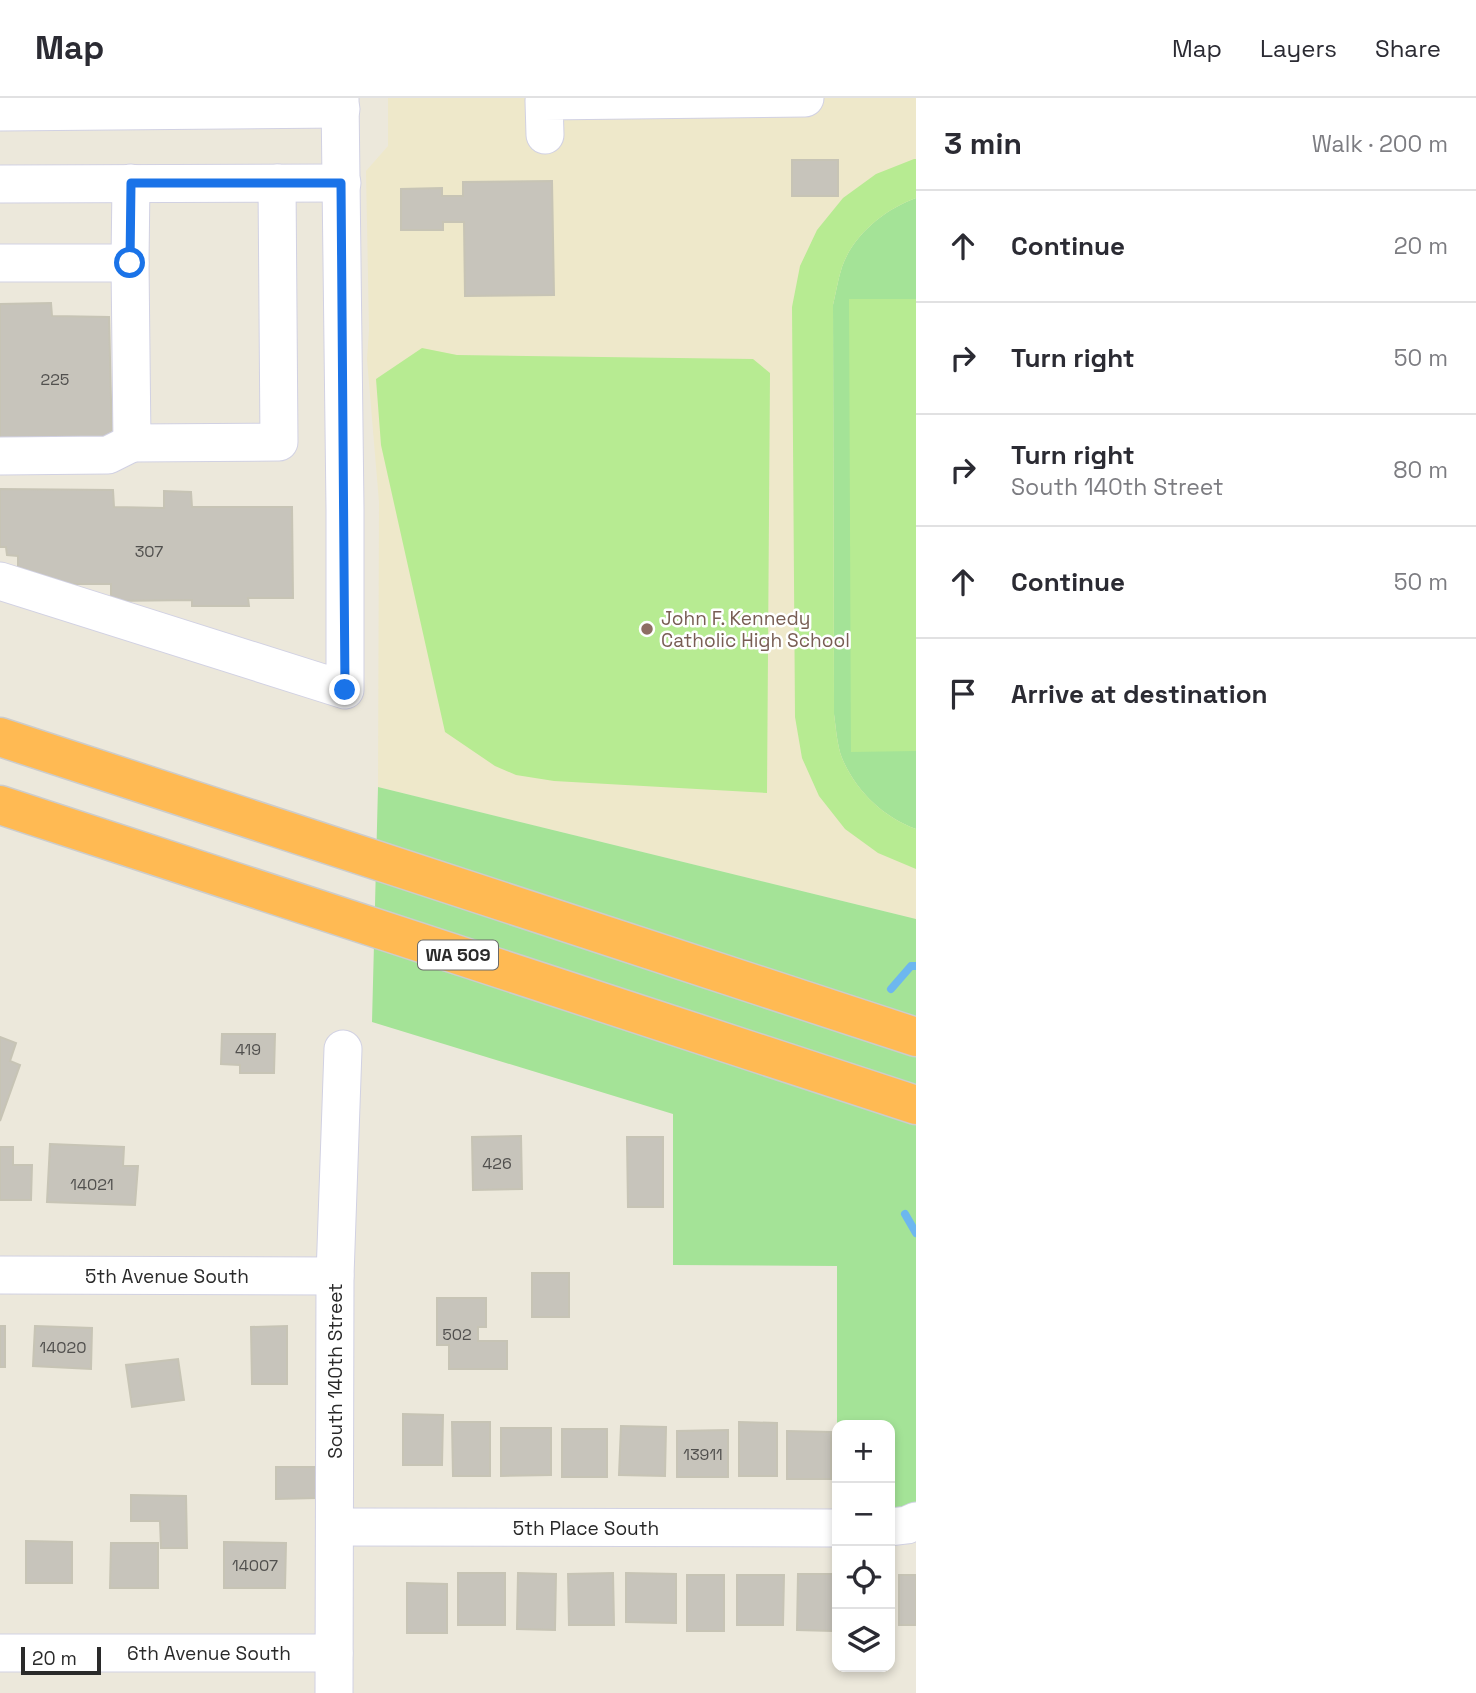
<!DOCTYPE html>
<html lang="en">
<head>
<meta charset="utf-8">
<style>
	:root { --surface:#fff; --page:#f7f7f7; --text:#2b2b33; --muted:#7c7c81; --line:#e1e1e2 }
	body { margin:0; font-family:"Space Grotesk",sans-serif; background:var(--page); color:var(--text) }
	.controls { position:absolute; right:21px; bottom:21px; display:grid; overflow:hidden; border-radius:14px; box-shadow:0 4px 10px #0003 }
	.controls button { width:63px; height:63px; display:grid; place-items:center; padding:0; border:0; border-bottom:2px solid var(--line); background:var(--surface); color:var(--text); font:35px sans-serif }
	.scale { position:absolute; left:21px; bottom:18px; width:80px; box-sizing:border-box; padding-left:7px; border:4px solid #2a2a2a; border-top:0; font-size:19px; line-height:24px; white-space:nowrap; color:#2a2a2a; -webkit-text-stroke:5px #fff; paint-order:stroke }
	.stop { position:absolute; width:21px; height:21px; margin:-16px; border:5px solid #1a73e8; border-radius:50%; background:#fff }
	.stop.end { background:#1a73e8; border-color:#fff; box-shadow:0 2px 7px #0008 }
	.list { margin:0; padding:0; list-style:none }
	h2 { display:flex; justify-content:space-between; align-items:center; height:91px; margin:0; padding:0 28px; font-size:30px }
	h2 small { font-size:23px; font-weight:400; color:var(--muted) }
	.list li { display:grid; grid-template-columns:46px 1fr auto; gap:21px; align-items:center; box-sizing:border-box; height:112px; padding:0 28px; border-top:2px solid var(--line) }
	.list b { display:block; font-size:26px; white-space:nowrap }
	.list p { margin:0; font-size:23px; white-space:nowrap; color:var(--muted) }
	.list em { font-size:23px; font-style:normal; color:var(--muted) }
	.icon { flex:none; width:38px; height:38px; fill:none; stroke:currentColor; stroke-width:2; stroke-linecap:round; stroke-linejoin:round }
	.map { position:relative; flex:none; width:916px; height:1595px; overflow:hidden }
	header { display:flex; align-items:center; gap:42px; box-sizing:border-box; height:98px; padding:0 35px; background:var(--surface); border-bottom:2px solid var(--line) }
	header strong { font-size:33px }
	nav { display:flex; gap:38px; margin-inline-start:auto; font-size:24px }
	main { display:flex }
	aside { flex:1; background:var(--surface) }
	.map>svg:first-child { display:block }
</style>
</head>
<body>
<header>
<strong>Map</strong>
<nav><a>Map</a><a>Layers</a><a>Share</a></nav>
</header>
<main>
<div class="map">
<svg width="916" height="1595" viewBox="0 0 916 1595">
	<rect width="100%" height="100%" fill="#ece8db"/>
	<polygon fill="#eee8ca" points="388,0 916,0 916,821 378,689 379,404 367,261 369,232 366,73 388,48"/>
	<g fill="#a4e397">
		<path d="M916,100v631c-33,-12 -60,-38 -74,-71 -5,-13 -6,-30 -8,-44l-1,-409c3,-13 5,-26 9,-38 11,-32 43,-58 74,-69z"/>
		<polygon points="378,689 916,821 916,1438 890,1438 890,1327 837,1327 837,1437 837,1168 673,1167 673,1016 372,924"/>
	</g>
	<g fill="#b7eb92">
		<path d="M914,61h2v39c-31,11 -63,37 -74,69 -4,12 -6,25 -9,38l1,409c2,14 3,31 8,44 14,33 41,59 74,71v40l-38,-16 -33,-24 -26,-33 -17,-38 -7,-41 -3,-410 8,-41 17,-36 26,-32 33,-24z"/>
		<polygon points="849,201 916,201 916,653 851,654"/>
		<polygon points="422,250 457,257 753,261 770,275 767,695 554,683 516,677 495,668 445,634 381,347 376,281"/>
	</g>
	<g fill="none" stroke-linecap="round" stroke-linejoin="round">
		<g stroke="#6db7ef" stroke-width="8">
			<polyline points="891,891 911,868 916,868"/>
			<polyline points="905,1116 916,1135"/>
		</g>
	</g>
	<g fill="#c7c4bb" stroke="#c7c4b5" stroke-width="2">
		<rect x="792" y="62" width="46" height="36"/>
		<polygon points="552,83 554,197 465,198 464,124 443,124 443,132 401,132 401,91 442,90 442,98 463,98 463,84"/>
		<polygon points="51,205 52,218 109,219 112,343 0,343 0,206"/>
		<polygon points="0,391 113,392 114,409 164,410 164,393 191,394 192,409 292,409 293,500 248,500 249,508 192,508 192,502 111,503 111,486 18,486 18,458 7,457 6,449 0,449"/>
		<polygon points="222,936 275,936 274,975 240,975 240,967 221,966"/>
		<polygon points="0,939 16,945 10,963 20,967 0,1023"/>
		<polygon points="521,1038 522,1091 473,1092 472,1039"/>
		<polygon points="627,1039 663,1039 663,1109 628,1109"/>
		<polygon points="50,1046 124,1049 123,1068 138,1068 135,1107 47,1104"/>
		<polygon points="0,1049 13,1049 13,1067 32,1067 31,1102 0,1102"/>
		<rect x="532" y="1175" width="37" height="44"/>
		<polygon points="437,1200 486,1200 486,1229 478,1229 478,1243 507,1243 507,1271 449,1271 449,1247 437,1247"/>
		<rect x="0" y="1228" width="5" height="41"/>
		<polygon points="35,1228 92,1230 91,1271 33,1268"/>
		<polygon points="287,1228 287,1286 252,1286 251,1229"/>
		<polygon points="178,1261 184,1302 132,1309 126,1267"/>
		<polygon points="403,1316 443,1317 442,1367 403,1367"/>
		<polygon points="452,1324 490,1324 490,1378 453,1378"/>
		<polygon points="739,1324 777,1325 777,1378 739,1378"/>
		<polygon points="621,1328 666,1329 665,1378 619,1377"/>
		<polygon points="501,1330 551,1330 551,1377 501,1378"/>
		<rect x="562" y="1331" width="45" height="48"/>
		<polygon points="728,1332 728,1379 677,1379 677,1333"/>
		<polygon points="787,1333 831,1334 831,1381 787,1381"/>
		<polygon points="276,1369 316,1369 316,1400 276,1401"/>
		<polygon points="131,1397 186,1398 187,1450 161,1450 160,1423 131,1423"/>
		<polygon points="26,1443 72,1444 72,1485 26,1485"/>
		<polygon points="224,1444 286,1445 285,1490 224,1490"/>
		<polygon points="111,1445 158,1445 158,1490 110,1490"/>
		<rect x="458" y="1475" width="47" height="52"/>
		<polygon points="518,1475 556,1476 555,1532 517,1531"/>
		<polygon points="613,1475 614,1527 569,1527 568,1476"/>
		<polygon points="626,1475 676,1476 676,1525 626,1524"/>
		<polygon points="798,1476 834,1476 833,1533 797,1532"/>
		<rect x="687" y="1477" width="37" height="56"/>
		<polygon points="737,1477 784,1477 783,1527 737,1527"/>
		<rect x="899" y="1477" width="17" height="50"/>
		<polygon points="407,1485 447,1486 447,1535 407,1535"/>
	</g>
	<g fill="none" stroke-linecap="round" stroke-linejoin="round">
		<g stroke="#d1d1e3" stroke-width="39">
			<g id="minor">
				<polyline points="0,14 341,11"/>
				<polyline points="545,37 544,3 805,0"/>
				<polyline points="0,86 342,85"/>
				<polyline points="0,165 130,165 131,85"/>
				<polyline points="130,165 132,345 279,344 277,85"/>
				<polyline points="0,358 108,357 132,345"/>
				<polyline points="0,483 345,592 345,411 340,0"/>
				<polyline points="0,1177 335,1178"/>
				<polyline points="335,1429 837,1430"/>
				<polyline points="890,1429 907,1427 916,1423"/>
				<polyline points="0,1555 334,1555"/>
				<polyline points="334,1595 335,1178 343,951"/>
			</g>
		</g>
		<g stroke="#ccc" stroke-width="41">
			<g id="highway">
				<polyline points="0,639 916,939"/>
				<polyline points="0,707 916,1007"/>
			</g>
		</g>
		<use href="#minor" stroke="#fff" stroke-width="37"/>
		<use href="#highway" stroke="#ffba53" stroke-width="38"/>
	</g>
	<g fill="none" stroke-linecap="round" stroke-linejoin="round">
		<polyline stroke="#1a73e8" stroke-width="9" points="130,165 131,85 341,85 345,592"/>
	</g>
	<circle fill="#8d6e63" stroke="#fff" stroke-width="2.5" cx="647" cy="531" r="7"/>
	<g text-anchor="middle" stroke-width="5" stroke-linejoin="round" paint-order="stroke">
		<g font-size="16" fill="#51504e">
			<text x="55" y="287">225</text>
			<text x="149" y="459">307</text>
			<text x="248" y="957">419</text>
			<text x="497" y="1071">426</text>
			<text x="92" y="1092">14021</text>
			<text x="457" y="1242">502</text>
			<text x="63" y="1255">14020</text>
			<text x="703" y="1362">13911</text>
			<text x="255" y="1473">14007</text>
		</g>
		<rect fill="#fff" stroke="#6a6a6a" stroke-width="2" x="418" y="842.5" width="80" height="29" rx="5"/>
		<g font-size="18" font-weight="bold" fill="#2a2a2a">
			<text x="458" y="863">WA 509</text>
		</g>
		<g font-size="19" fill="#785e54" stroke="#fff" text-anchor="start">
			<text x="661" y="527">John F. Kennedy<tspan x="661" dy="22">Catholic High School</tspan></text>
		</g>
		<g font-size="19" fill="#2a2a2a" stroke="#fff">
			<text x="167" y="1185">5th Avenue South</text>
			<text transform="translate(335 1273) rotate(-90)" y="7">South 140th Street</text>
			<text x="586" y="1437">5th Place South</text>
			<text x="209" y="1562">6th Avenue South</text>
		</g>
	</g>
</svg>
<div class="controls">
<button>+</button>
<button>−</button>
<button><svg class="icon" aria-label="locate" viewBox="0 0 24 24"><circle cx="12" cy="12" r="6"/><path d="M12 2v4M12 18v4M2 12h4M18 12h4"/></svg></button>
<button><svg class="icon" aria-label="layers" viewBox="0 0 24 24"><path d="M12 4l9 5-9 5-9-5zM3 14l9 5 9-5"/></svg></button>
</div>
<div class="scale">20 m</div>
<div class="stop" style="left:130px;top:165px"></div>
<div class="stop end" style="left:345px;top:592px"></div>
</div>
<aside>
<h2>3 min<small>Walk · 200 m</small></h2>
<ul class="list">
<li><svg class="icon" aria-label="ahead" viewBox="0 0 24 24"><path d="M12 20V5M6 11l6-6 6 6"/></svg><div><b>Continue</b></div><em>20 m</em></li>
<li><svg class="icon" aria-label="right" viewBox="0 0 24 24"><path d="M7 20v-9h11M14 6l5 5-5 5"/></svg><div><b>Turn right</b></div><em>50 m</em></li>
<li><svg class="icon" aria-label="right" viewBox="0 0 24 24"><path d="M7 20v-9h11M14 6l5 5-5 5"/></svg><div><b>Turn right</b><p>South 140th Street</p></div><em>80 m</em></li>
<li><svg class="icon" aria-label="ahead" viewBox="0 0 24 24"><path d="M12 20V5M6 11l6-6 6 6"/></svg><div><b>Continue</b></div><em>50 m</em></li>
<li><svg class="icon" aria-label="arrive" viewBox="0 0 24 24"><path d="M6 21V4h12l-3 4 3 4H6"/></svg><div><b>Arrive at destination</b></div></li>
</ul>
</aside>
</main>
</body>
</html>
